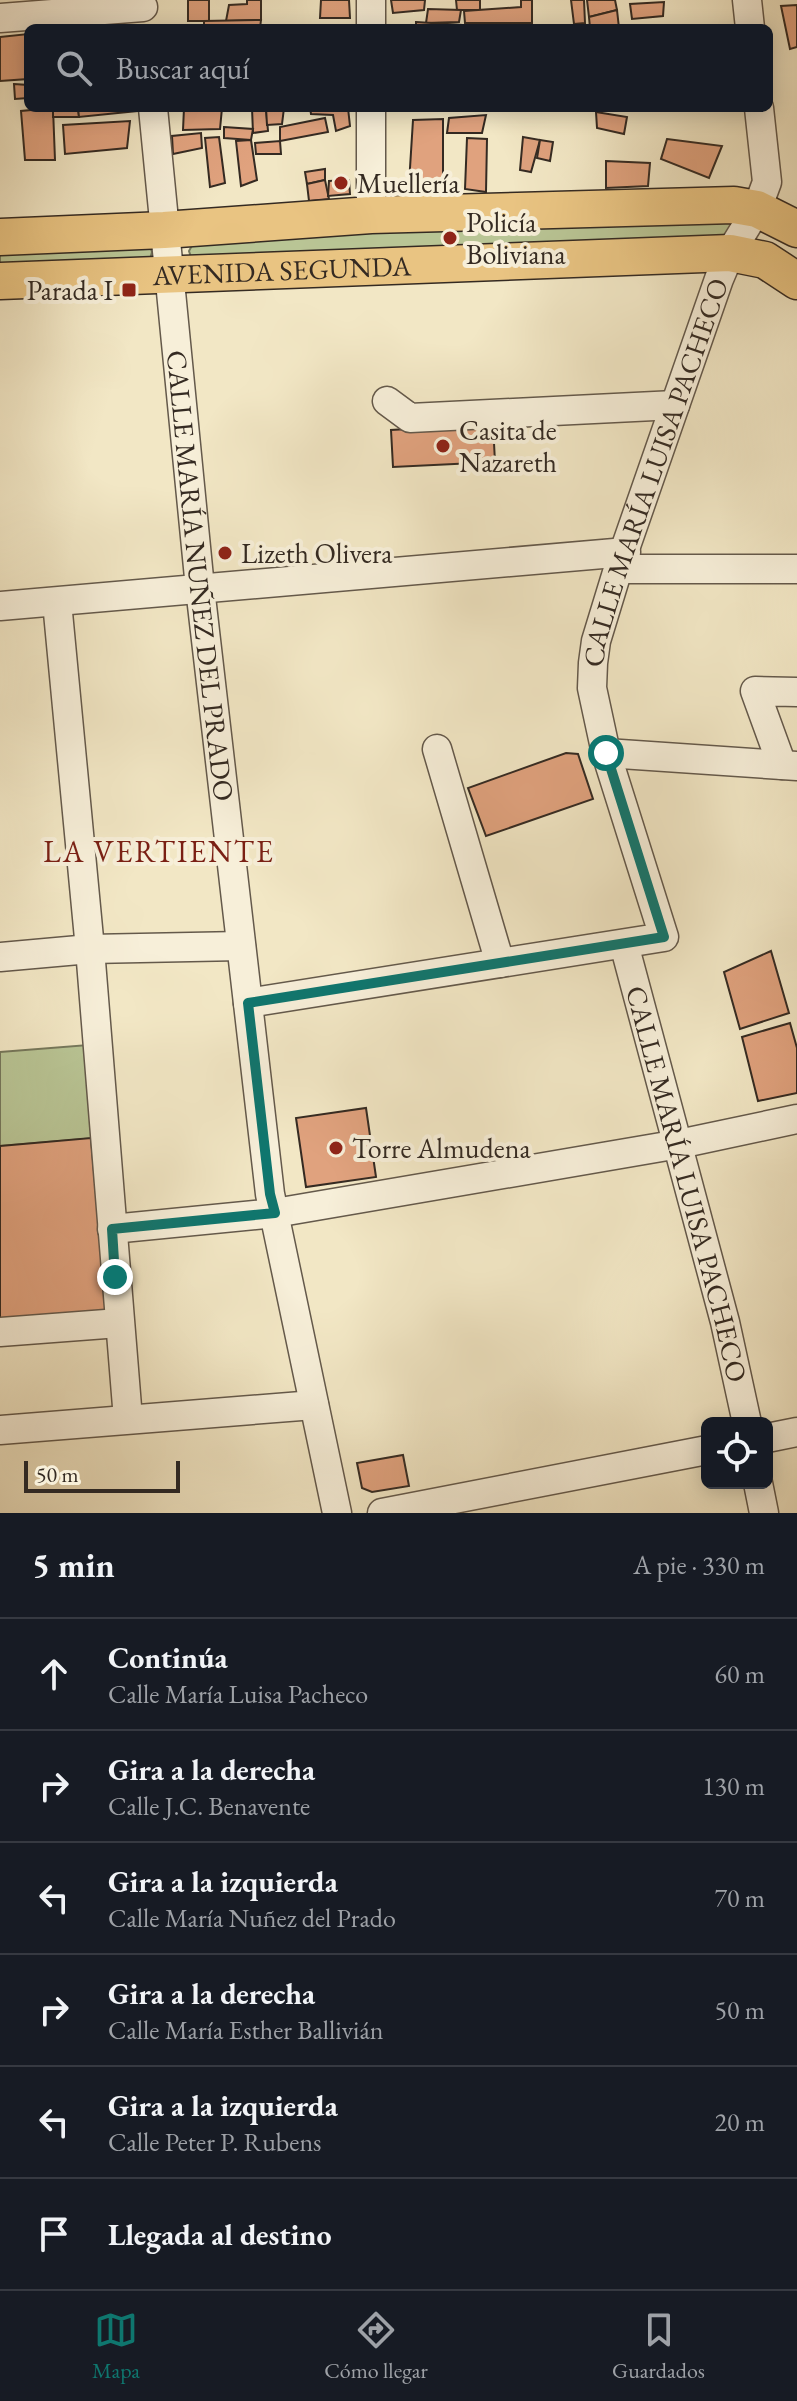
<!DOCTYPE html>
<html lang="es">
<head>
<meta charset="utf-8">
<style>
	:root { --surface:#171b24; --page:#242831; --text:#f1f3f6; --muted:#9ea1a6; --line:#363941; --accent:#0f766e }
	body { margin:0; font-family:"EB Garamond",serif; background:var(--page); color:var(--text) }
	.controls { position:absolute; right:24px; bottom:24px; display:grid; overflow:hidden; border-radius:12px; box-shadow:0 4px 20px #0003 }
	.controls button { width:72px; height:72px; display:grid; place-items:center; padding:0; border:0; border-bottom:2px solid var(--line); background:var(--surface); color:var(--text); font:40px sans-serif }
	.scale { position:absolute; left:24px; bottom:20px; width:156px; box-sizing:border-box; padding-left:8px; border:4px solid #342a22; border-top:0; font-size:22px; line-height:28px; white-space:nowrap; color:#342a22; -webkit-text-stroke:6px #f7efd9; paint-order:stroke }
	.stop { position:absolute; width:24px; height:24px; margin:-18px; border:6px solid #0f766e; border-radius:50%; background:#fff }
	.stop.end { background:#0f766e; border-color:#fff; box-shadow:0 2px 8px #0008 }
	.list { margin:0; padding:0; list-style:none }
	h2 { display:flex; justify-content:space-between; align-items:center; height:104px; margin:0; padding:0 32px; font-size:34px }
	h2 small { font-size:26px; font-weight:400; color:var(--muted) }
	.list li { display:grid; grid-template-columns:52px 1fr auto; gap:24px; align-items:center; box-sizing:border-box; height:112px; padding:0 32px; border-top:2px solid var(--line) }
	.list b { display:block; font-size:30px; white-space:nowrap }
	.list p { margin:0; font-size:26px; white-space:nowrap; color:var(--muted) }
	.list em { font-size:26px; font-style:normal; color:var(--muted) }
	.icon { flex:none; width:44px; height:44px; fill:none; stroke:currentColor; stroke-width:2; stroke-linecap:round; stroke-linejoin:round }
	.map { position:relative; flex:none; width:797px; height:1513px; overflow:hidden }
	.search { position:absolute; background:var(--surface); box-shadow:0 4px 20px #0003; left:24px; right:24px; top:24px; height:88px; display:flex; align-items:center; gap:20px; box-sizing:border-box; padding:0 28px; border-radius:12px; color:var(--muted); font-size:30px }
	.sheet { height:776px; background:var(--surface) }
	nav { display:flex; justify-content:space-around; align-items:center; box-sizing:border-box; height:112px; border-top:2px solid var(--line); background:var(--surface); font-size:22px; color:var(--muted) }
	nav a { display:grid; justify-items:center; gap:4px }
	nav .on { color:var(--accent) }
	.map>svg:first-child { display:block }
</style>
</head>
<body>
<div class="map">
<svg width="797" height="1513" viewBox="0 0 797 1513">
	<rect width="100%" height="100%" fill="#f2e7c5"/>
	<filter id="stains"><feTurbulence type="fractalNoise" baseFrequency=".0025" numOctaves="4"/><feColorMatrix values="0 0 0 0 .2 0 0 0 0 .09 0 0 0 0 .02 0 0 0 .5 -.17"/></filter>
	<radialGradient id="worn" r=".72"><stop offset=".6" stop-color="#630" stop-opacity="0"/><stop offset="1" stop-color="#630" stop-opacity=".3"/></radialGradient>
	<g fill="#b9c595" stroke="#76785c" stroke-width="2">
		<polygon points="729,218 731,225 729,233 724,236 191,257 189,251 196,238"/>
		<polygon points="150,246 152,252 150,259 0,270 0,250"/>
		<polygon points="88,1045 95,1138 0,1146 0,1052"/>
	</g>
	<g fill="#e0a27e" stroke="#342a22" stroke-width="2">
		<rect x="188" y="0" width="21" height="21"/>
		<polygon points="247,0 261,0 261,20 226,21 229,5 247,4"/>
		<polygon points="321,0 349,0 350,18 320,18"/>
		<polygon points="391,0 425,0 424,10 393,13"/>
		<polygon points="456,0 480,0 480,10 457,10"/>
		<polygon points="521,0 532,0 532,23 465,23 464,11 521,7"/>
		<polygon points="571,0 584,0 585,23 574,24"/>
		<polygon points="587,0 615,0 617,10 589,17"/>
		<polygon points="664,2 663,16 632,19 630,4"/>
		<polygon points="797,5 797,47 790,49 781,6"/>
		<polygon points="428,9 461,10 459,22 426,23"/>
		<polygon points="617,10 619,28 590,28 589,17"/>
		<polygon points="261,20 260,28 204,28 204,21"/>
		<polygon points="416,22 462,25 462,28 416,28"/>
		<polygon points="28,34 28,79 0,81 0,37"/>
		<polygon points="14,84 28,85 28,98 15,99"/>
		<polygon points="53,108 55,160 25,160 21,111"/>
		<polygon points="53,108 78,108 79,117 53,117"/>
		<polygon points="78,108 137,108 137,111 79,117"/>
		<polygon points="184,108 222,108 220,129 183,130"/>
		<polygon points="252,108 266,108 268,131 253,133"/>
		<polygon points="266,108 284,108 282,124 267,125"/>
		<polygon points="310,108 348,108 350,126 336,131 333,115 311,114"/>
		<polygon points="596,112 627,117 624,134 597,128"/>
		<polygon points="486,115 482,133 447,133 449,118"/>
		<polygon points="325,118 328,132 280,141 280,127"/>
		<polygon points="443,119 443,181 409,184 413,120"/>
		<polygon points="130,121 127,148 65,154 63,125"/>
		<polygon points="224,127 253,129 251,140 224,138"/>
		<polygon points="201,133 202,148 173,154 172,136"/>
		<polygon points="219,137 225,183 210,187 205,138"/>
		<polygon points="523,137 540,140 531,172 520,170"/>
		<polygon points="467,138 487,139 486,192 465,189"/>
		<polygon points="667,139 722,146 709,178 661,159"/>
		<polygon points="251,140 257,180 241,186 236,141"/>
		<polygon points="540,140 553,142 550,161 537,158"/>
		<polygon points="280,141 281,154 256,154 255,143"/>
		<polygon points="606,161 650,163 648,186 606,188"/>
		<polygon points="325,169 325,180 307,184 305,172"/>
		<polygon points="325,180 329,199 309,201 307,184"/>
		<polygon points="349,180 350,194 328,196 329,181"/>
		<polygon points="493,424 495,462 393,467 391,430"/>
		<polygon points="566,753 578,754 593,799 486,836 468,788"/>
		<polygon points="771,951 789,1013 740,1029 724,972"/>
		<polygon points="790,1023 797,1048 797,1093 758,1101 742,1037"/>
		<polygon points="366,1108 376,1177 306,1187 296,1118"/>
		<polygon points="91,1138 107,1319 0,1328 0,1146"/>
		<polygon points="403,1455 409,1486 372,1492 362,1488 357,1463"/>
	</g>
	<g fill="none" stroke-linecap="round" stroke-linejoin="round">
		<g stroke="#64594b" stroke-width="31">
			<g id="minor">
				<polyline points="747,0 750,28"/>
				<polyline points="0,18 143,7"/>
				<polyline points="371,28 371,0"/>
				<path id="s1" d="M153,108l47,480 70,606 67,319"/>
				<polyline points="371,215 371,108"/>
				<polyline points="387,401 410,418 675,405"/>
				<polyline points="618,569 797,569"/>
				<polyline points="57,602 90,949 128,1419"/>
				<polyline points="0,606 626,552"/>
				<polyline points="437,749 500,963"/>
				<polyline points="606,753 797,766"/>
				<polyline points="782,765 755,691 797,692"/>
				<path id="s2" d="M624,944l101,378 22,101"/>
				<polyline points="0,957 90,949 241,946"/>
				<path id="s3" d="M248,1003l416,-66 -58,-184 -14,-65 1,-25 3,-22 22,-72 101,-290 11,-26 27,-44 10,-27 -8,-74"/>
				<polyline points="112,1229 275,1213 679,1144 797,1119"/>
				<polyline points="0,1332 119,1323"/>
				<polyline points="0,1430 314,1405"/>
				<polyline points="767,1438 797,1432"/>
				<polyline points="758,1483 764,1513"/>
				<polyline points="382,1513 707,1450"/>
			</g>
		</g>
		<g stroke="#342a22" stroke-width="39">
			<g id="major">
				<polyline points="0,237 164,230 371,215 734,205 757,209 797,229"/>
				<path id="s4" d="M0,281l730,-28 35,7 32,21"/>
			</g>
		</g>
		<use href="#minor" stroke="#f7efd9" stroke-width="28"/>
		<use href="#major" stroke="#e9c482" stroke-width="36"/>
	</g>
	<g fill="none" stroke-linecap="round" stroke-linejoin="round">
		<polyline stroke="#0f766e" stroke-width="10" points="115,1277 112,1229 275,1213 270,1194 248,1003 664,937 606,753"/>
	</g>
	<g fill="#8f2418" stroke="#f7efd9" stroke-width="3">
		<circle cx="341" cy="183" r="8"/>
		<circle cx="450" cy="238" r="8"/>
		<rect x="121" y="282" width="16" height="16" rx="4"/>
		<circle cx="443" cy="446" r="8"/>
		<circle cx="225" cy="553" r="8"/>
		<circle cx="336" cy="1148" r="8"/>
	</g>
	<g text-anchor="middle" stroke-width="8" stroke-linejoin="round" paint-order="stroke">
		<g font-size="28" fill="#342a22" stroke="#f7efd9" text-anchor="start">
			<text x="357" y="193">Muellería</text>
			<text x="466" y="232">Policía<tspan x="466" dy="32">Boliviana</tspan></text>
			<text x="113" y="300" text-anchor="end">Parada I</text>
			<text x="459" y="440">Casita de<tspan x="459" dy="32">Nazareth</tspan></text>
			<text x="241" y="563">Lizeth Olivera</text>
			<text x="352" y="1158">Torre Almudena</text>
		</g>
		<g font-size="28" fill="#342a22" stroke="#f7efd9">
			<text dy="10" stroke="none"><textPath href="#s4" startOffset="282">AVENIDA SEGUNDA</textPath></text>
			<text dy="10" stroke="none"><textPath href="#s3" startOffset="906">CALLE MARÍA LUISA PACHECO</textPath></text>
			<text dy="10" stroke="none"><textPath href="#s1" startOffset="470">CALLE MARÍA NUÑEZ DEL PRADO</textPath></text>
			<text dy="10" stroke="none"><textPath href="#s2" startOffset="248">CALLE MARÍA LUISA PACHECO</textPath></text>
		</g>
		<g font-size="30" letter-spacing="2" fill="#7a1f14" stroke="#f7efd9">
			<text x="159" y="862">LA VERTIENTE</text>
		</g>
	</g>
	<rect width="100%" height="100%" filter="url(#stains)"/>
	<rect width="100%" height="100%" fill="url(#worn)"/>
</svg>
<div class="controls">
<button><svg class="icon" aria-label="locate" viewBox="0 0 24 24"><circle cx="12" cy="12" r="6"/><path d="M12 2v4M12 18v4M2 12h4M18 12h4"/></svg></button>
</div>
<div class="scale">50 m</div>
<div class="stop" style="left:606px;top:753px"></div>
<div class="stop end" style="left:115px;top:1277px"></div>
<div class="search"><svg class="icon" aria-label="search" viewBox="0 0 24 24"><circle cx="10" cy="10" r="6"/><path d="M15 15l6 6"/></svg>Buscar aquí</div>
</div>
<section class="sheet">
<h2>5 min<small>A pie · 330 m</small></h2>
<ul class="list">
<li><svg class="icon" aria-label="ahead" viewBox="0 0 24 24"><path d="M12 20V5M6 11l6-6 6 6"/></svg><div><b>Continúa</b><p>Calle María Luisa Pacheco</p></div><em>60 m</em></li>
<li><svg class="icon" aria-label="right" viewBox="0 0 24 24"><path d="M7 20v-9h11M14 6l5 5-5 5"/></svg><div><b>Gira a la derecha</b><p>Calle J.C. Benavente</p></div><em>130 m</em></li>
<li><svg class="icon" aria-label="left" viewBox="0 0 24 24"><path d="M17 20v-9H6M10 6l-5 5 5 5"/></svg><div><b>Gira a la izquierda</b><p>Calle María Nuñez del Prado</p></div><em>70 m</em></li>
<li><svg class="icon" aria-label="right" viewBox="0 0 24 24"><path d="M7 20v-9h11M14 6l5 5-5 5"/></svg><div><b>Gira a la derecha</b><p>Calle María Esther Ballivián</p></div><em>50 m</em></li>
<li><svg class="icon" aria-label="left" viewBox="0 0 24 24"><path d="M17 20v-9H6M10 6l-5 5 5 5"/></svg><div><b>Gira a la izquierda</b><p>Calle Peter P. Rubens</p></div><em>20 m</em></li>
<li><svg class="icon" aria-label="arrive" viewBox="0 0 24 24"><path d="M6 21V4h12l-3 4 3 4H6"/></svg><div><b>Llegada al destino</b></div></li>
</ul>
</section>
<nav>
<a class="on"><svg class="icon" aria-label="map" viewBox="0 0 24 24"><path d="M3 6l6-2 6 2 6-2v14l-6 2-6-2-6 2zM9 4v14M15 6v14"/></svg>Mapa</a>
<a><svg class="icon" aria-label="directions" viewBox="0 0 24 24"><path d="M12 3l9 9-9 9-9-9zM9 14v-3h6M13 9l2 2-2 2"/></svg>Cómo llegar</a>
<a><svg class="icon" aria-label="saved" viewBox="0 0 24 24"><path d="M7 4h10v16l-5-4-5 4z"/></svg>Guardados</a>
</nav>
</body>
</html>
